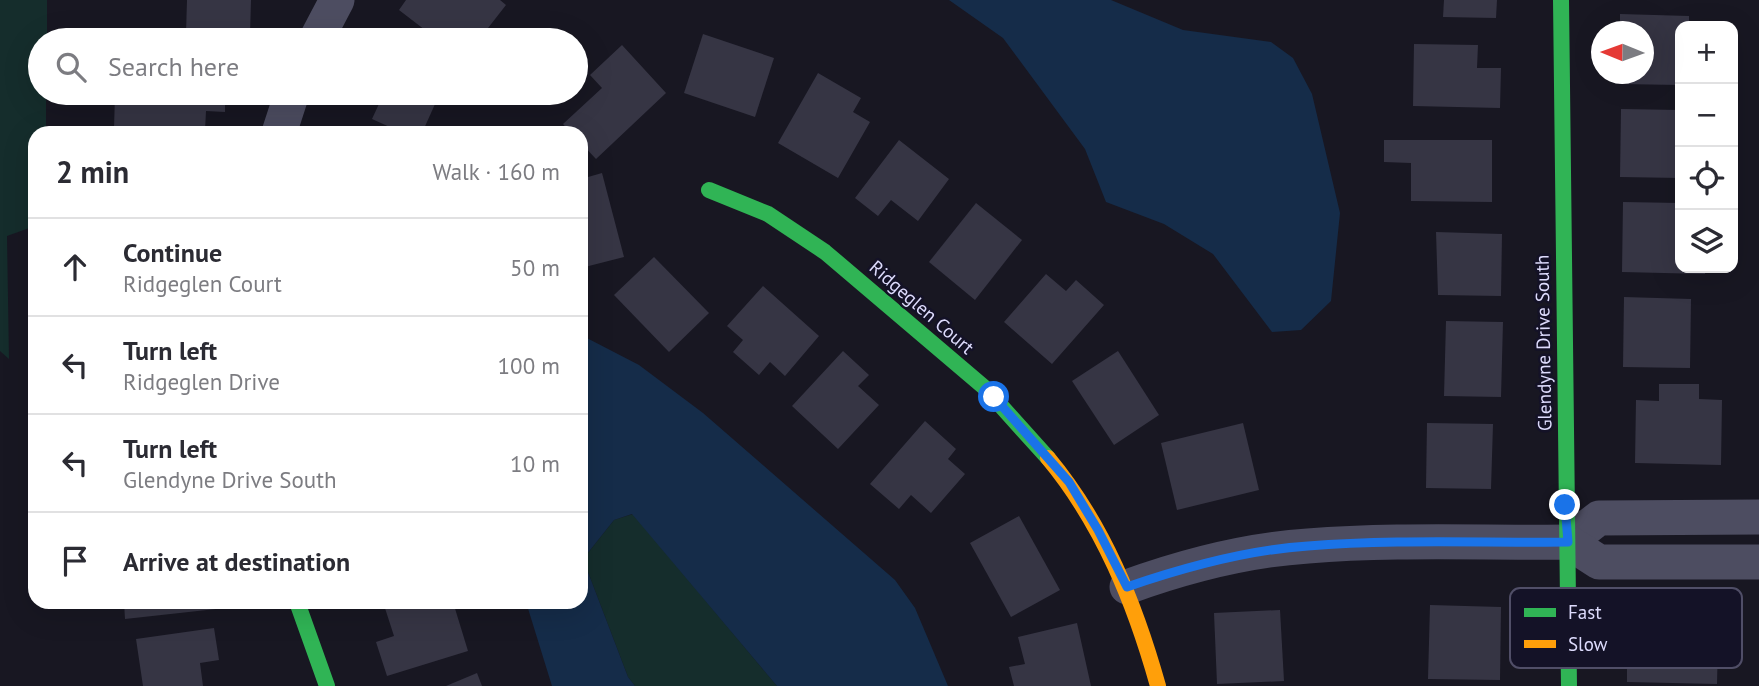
<!DOCTYPE html>
<html lang="en">
<head>
<meta charset="utf-8">
<style>
	:root { --surface:#fff; --page:#f2f2f3; --text:#2b2b33; --muted:#7c7c81; --line:#e1e1e2 }
	body { margin:0; font-family:"PT Sans",sans-serif; background:var(--page); color:var(--text) }
	.controls { position:absolute; right:21px; top:21px; display:grid; overflow:hidden; border-radius:14px; box-shadow:0 7px 28px #0002 }
	.controls button { width:63px; height:63px; display:grid; place-items:center; padding:0; border:0; border-bottom:2px solid var(--line); background:var(--surface); color:var(--text); font:35px sans-serif }
	.compass { position:absolute; left:1591px; top:21px; width:63px; height:63px; border-radius:50%; background:var(--surface); box-shadow:0 7px 28px #0002; rotate:271deg }
	.stop { position:absolute; width:21px; height:21px; margin:-16px; border:5px solid #1a73e8; border-radius:50%; background:#fff }
	.stop.end { background:#1a73e8; border-color:#fff; box-shadow:0 2px 7px #0008 }
	.list { margin:0; padding:0; list-style:none }
	h2 { display:flex; justify-content:space-between; align-items:center; height:91px; margin:0; padding:0 28px; font-size:30px }
	h2 small { font-size:23px; font-weight:400; color:var(--muted) }
	.list li { display:grid; grid-template-columns:46px 1fr auto; gap:21px; align-items:center; box-sizing:border-box; height:98px; padding:0 28px; border-top:2px solid var(--line) }
	.list b { display:block; font-size:26px; white-space:nowrap }
	.list p { margin:0; font-size:23px; white-space:nowrap; color:var(--muted) }
	.list em { font-size:23px; font-style:normal; color:var(--muted) }
	.icon { flex:none; width:38px; height:38px; fill:none; stroke:currentColor; stroke-width:2; stroke-linecap:round; stroke-linejoin:round }
	.map { position:relative; flex:none; width:1759px; height:686px; overflow:hidden }
	.search { position:absolute; background:var(--surface); box-shadow:0 7px 28px #0002; left:28px; top:28px; width:560px; height:77px; display:flex; align-items:center; gap:18px; box-sizing:border-box; padding:0 24px; border-radius:38px; color:var(--muted); font-size:26px }
	.panel { position:absolute; background:var(--surface); box-shadow:0 7px 28px #0002; left:28px; top:126px; width:560px; height:483px; border-radius:21px }
	.map>svg:first-child { display:block }
</style>
</head>
<body>
<div class="map">
<svg width="1759" height="686" viewBox="0 0 1759 686">
	<rect width="100%" height="100%" fill="#181722"/>
	<g fill="#152d2c">
		<polygon points="0,0 47,0 47,40 40,40 40,93 46,93 46,133 35,133 35,226 7,236 9,359 0,351"/>
		<polygon points="633,514 777,686 635,686 628,677 583,559 614,520"/>
	</g>
	<g fill="#152c49">
		<polygon points="949,0 1111,0 1183,30 1271,42 1293,58 1312,94 1340,213 1331,301 1301,330 1272,332 1213,254 1164,224 1106,202 1085,149 1003,38"/>
		<polygon points="581,335 639,365 703,413 895,580 915,608 948,686 777,686 632,514 614,520 583,559 628,677 635,686 552,686 526,602 581,602"/>
	</g>
	<g fill="#363544">
		<polygon points="187,0 251,0 250,35 186,34"/>
		<polygon points="406,0 500,0 506,5 481,37 473,31 466,40 438,40 399,10"/>
		<polygon points="1444,0 1497,0 1496,18 1443,17"/>
		<polygon points="1620,14 1689,16 1689,26 1680,26 1680,85 1619,84 1619,74 1644,74 1644,32 1620,32"/>
		<polygon points="703,34 774,58 755,117 684,93"/>
		<polygon points="1414,44 1478,45 1477,68 1501,68 1500,108 1413,106"/>
		<polygon points="622,45 666,93 596,159 581,143 581,133 571,133 563,124 602,88 590,75"/>
		<polygon points="818,73 861,98 853,112 870,122 838,178 778,143"/>
		<polygon points="115,93 225,93 225,112 206,111 205,131 114,129"/>
		<polygon points="384,93 440,93 422,133 403,133 372,119"/>
		<polygon points="1621,109 1680,110 1680,178 1620,177"/>
		<polygon points="899,140 949,179 918,221 891,200 878,216 855,198"/>
		<polygon points="1384,140 1492,140 1492,202 1411,201 1411,163 1384,162"/>
		<polygon points="602,173 624,257 581,268 581,179"/>
		<polygon points="1623,202 1680,203 1680,268 1706,268 1705,274 1622,272"/>
		<polygon points="976,203 1022,240 975,300 929,262"/>
		<polygon points="1436,232 1502,234 1501,296 1438,295"/>
		<polygon points="654,257 709,313 669,352 614,295"/>
		<polygon points="1046,274 1066,291 1076,280 1104,305 1052,364 1004,322"/>
		<polygon points="763,286 819,336 785,376 770,362 759,375 733,352 743,340 727,326"/>
		<polygon points="1624,297 1691,299 1690,368 1623,367"/>
		<polygon points="1446,321 1503,322 1501,397 1444,396"/>
		<polygon points="843,351 869,375 858,386 879,405 838,449 792,406"/>
		<polygon points="1118,351 1159,415 1114,445 1072,381"/>
		<polygon points="1659,384 1699,384 1699,399 1722,400 1721,465 1635,463 1636,400 1659,401"/>
		<polygon points="925,421 956,449 948,459 965,474 931,513 911,495 899,509 870,484"/>
		<polygon points="1243,423 1259,490 1177,510 1161,443"/>
		<polygon points="1427,423 1493,424 1491,489 1426,488"/>
		<polygon points="1019,516 1060,590 1011,617 970,543"/>
		<polygon points="124,602 215,602 216,609 125,619"/>
		<polygon points="383,602 453,602 468,651 387,676 376,642 394,636"/>
		<polygon points="1430,605 1501,607 1500,680 1428,679"/>
		<polygon points="1280,610 1284,681 1217,684 1214,613"/>
		<polygon points="1642,614 1687,615 1686,642 1718,642 1717,684 1627,682 1627,649 1641,649"/>
		<polygon points="1077,623 1091,686 1014,686 1009,667 1025,664 1018,637"/>
		<polygon points="214,628 219,660 200,663 203,686 143,686 136,639"/>
		<polygon points="477,673 482,686 446,686"/>
	</g>
	<g fill="none" stroke-linecap="round" stroke-linejoin="round">
		<g stroke="#4d4d61" stroke-width="35">
			<polyline points="316,40 337,0"/>
			<polyline points="279,133 292,93"/>
			<polyline points="1568,542 1599,518 1759,517"/>
			<path d="M1127,587c58,-21 119,-37 181,-41 86,-7 174,-3 260,-4l31,20h160"/>
		</g>
		<g stroke="#30b455" stroke-width="16">
			<polyline points="1561,0 1569,686"/>
			<polyline points="709,190 768,214 825,252 985,388 1048,458"/>
			<polyline points="297,602 327,686"/>
		</g>
		<path stroke="#ff9f0a" stroke-width="16" d="M1048,458c55,66 87,146 110,228"/>
	</g>
	<g fill="none" stroke-linecap="round" stroke-linejoin="round">
		<path stroke="#1a73e8" stroke-width="9" d="M994,397l75,85 29,48 29,57c58,-20 119,-37 181,-41 86,-7 174,-3 260,-4l-3,-37"/>
	</g>
	<g text-anchor="middle" stroke-width="5" stroke-linejoin="round" paint-order="stroke">
		<g font-size="19" fill="#dddbfc" stroke="#141227">
			<text transform="translate(922 307) rotate(41)" y="7">Ridgeglen Court</text>
			<text transform="translate(1543 343) rotate(-91)" y="7">Glendyne Drive South</text>
		</g>
	</g>
	<rect x="1510" y="588" width="232" height="80" rx="10" fill="#141227" stroke="#504e67" stroke-width="2"/>
	<rect x="1524" y="608" width="32" height="9" fill="#30b455"/>
	<rect x="1524" y="640" width="32" height="8" fill="#ff9f0a"/>
	<g font-size="19" fill="#dddbfc">
		<text x="1568" y="619">Fast</text>
		<text x="1568" y="651">Slow</text>
	</g>
</svg>
<div class="controls">
<button>+</button>
<button>−</button>
<button><svg class="icon" aria-label="locate" viewBox="0 0 24 24"><circle cx="12" cy="12" r="6"/><path d="M12 2v4M12 18v4M2 12h4M18 12h4"/></svg></button>
<button><svg class="icon" aria-label="layers" viewBox="0 0 24 24"><path d="M12 4l9 5-9 5-9-5zM3 14l9 5 9-5"/></svg></button>
</div>
<svg class="compass" viewBox="-18 -18 36 36"><path d="M0-13l5 13h-10z" fill="#e53935"/><path d="M0 13l5-13h-10z" fill="#7c7c81"/></svg>
<div class="stop" style="left:994px;top:397px"></div>
<div class="stop end" style="left:1565px;top:505px"></div>
<div class="search"><svg class="icon" aria-label="search" viewBox="0 0 24 24"><circle cx="10" cy="10" r="6"/><path d="M15 15l6 6"/></svg>Search here</div>
<section class="panel">
<h2>2 min<small>Walk · 160 m</small></h2>
<ul class="list">
<li><svg class="icon" aria-label="ahead" viewBox="0 0 24 24"><path d="M12 20V5M6 11l6-6 6 6"/></svg><div><b>Continue</b><p>Ridgeglen Court</p></div><em>50 m</em></li>
<li><svg class="icon" aria-label="left" viewBox="0 0 24 24"><path d="M17 20v-9H6M10 6l-5 5 5 5"/></svg><div><b>Turn left</b><p>Ridgeglen Drive</p></div><em>100 m</em></li>
<li><svg class="icon" aria-label="left" viewBox="0 0 24 24"><path d="M17 20v-9H6M10 6l-5 5 5 5"/></svg><div><b>Turn left</b><p>Glendyne Drive South</p></div><em>10 m</em></li>
<li><svg class="icon" aria-label="arrive" viewBox="0 0 24 24"><path d="M6 21V4h12l-3 4 3 4H6"/></svg><div><b>Arrive at destination</b></div></li>
</ul>
</section>
</div>
</body>
</html>
